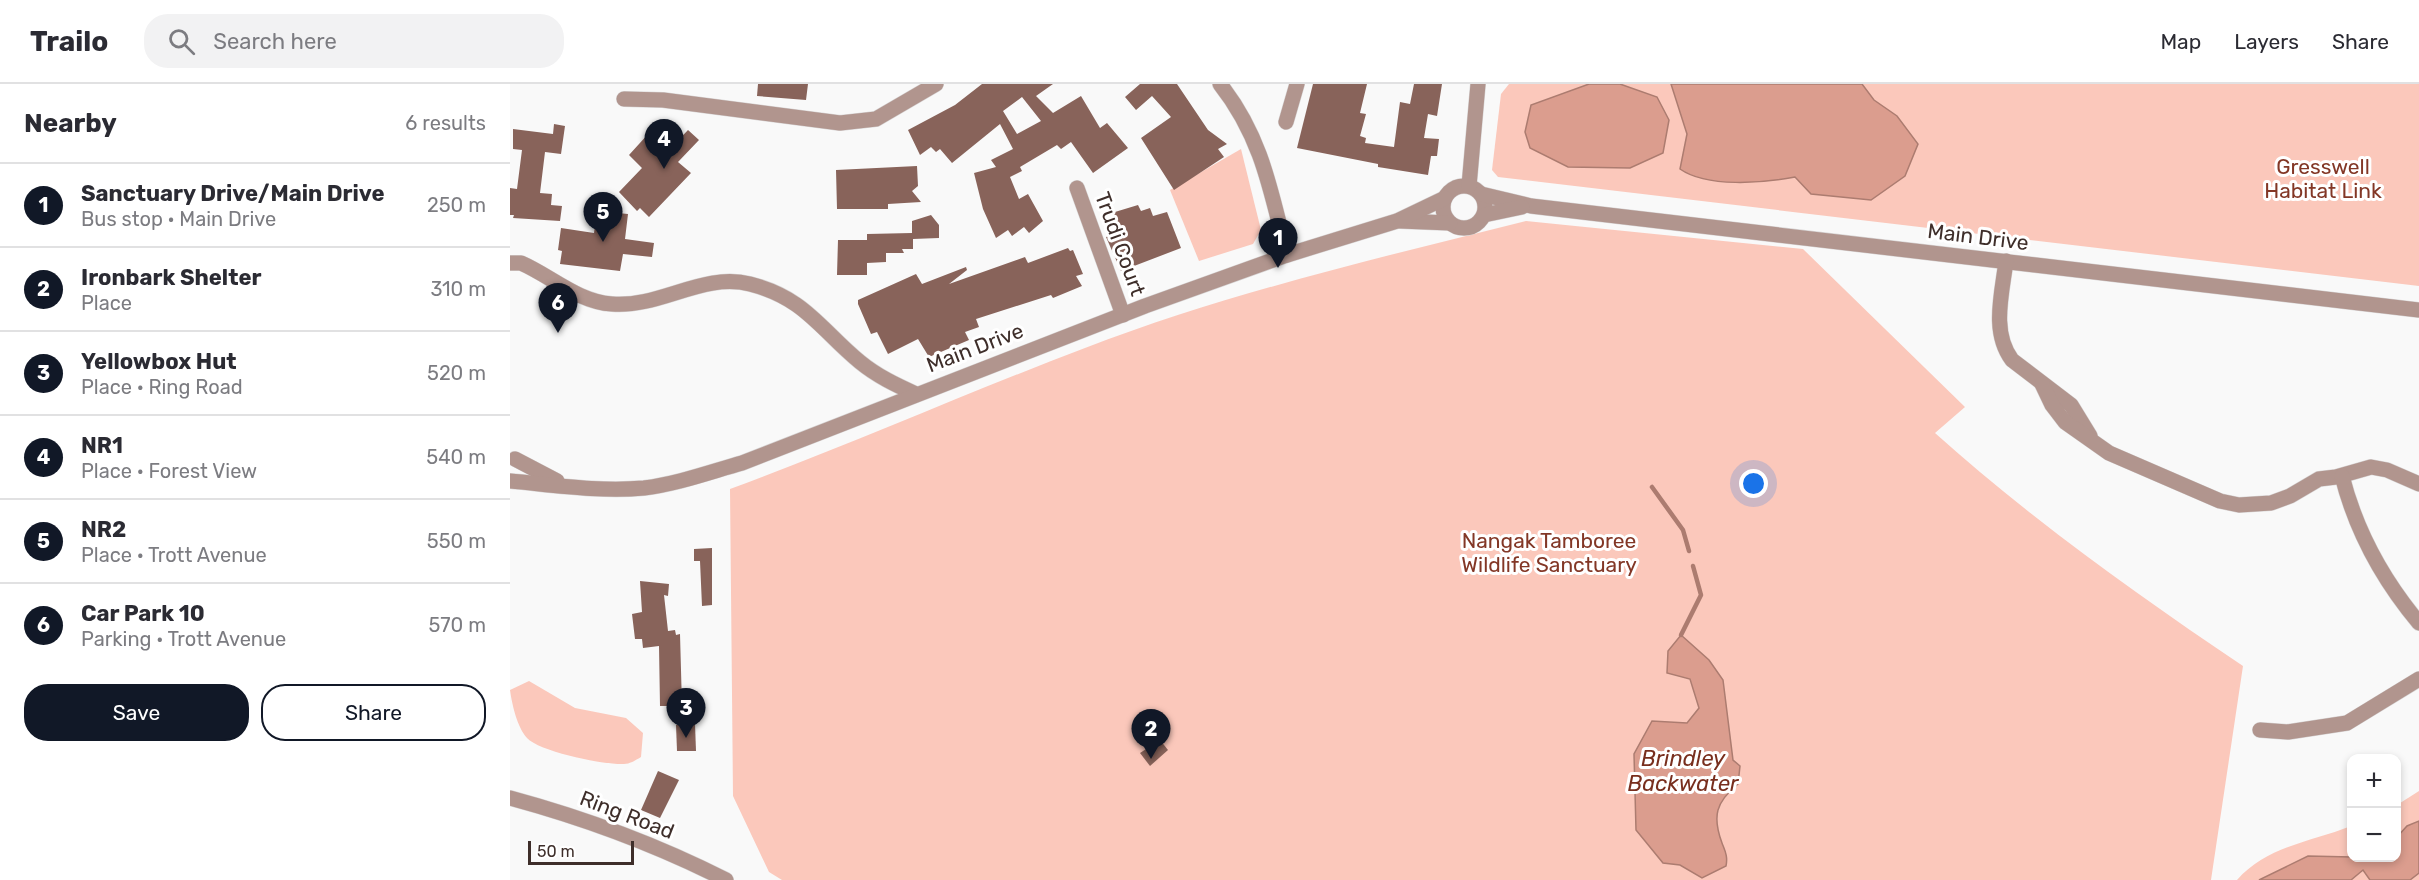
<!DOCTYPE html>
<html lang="en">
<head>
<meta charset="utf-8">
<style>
	:root { --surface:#fff; --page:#f2f2f3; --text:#2b2b33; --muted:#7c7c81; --line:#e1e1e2; --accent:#111827 }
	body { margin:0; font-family:Rubik,sans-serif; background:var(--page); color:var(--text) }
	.controls { position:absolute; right:18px; bottom:18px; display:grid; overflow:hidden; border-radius:12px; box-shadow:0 3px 9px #0003 }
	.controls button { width:54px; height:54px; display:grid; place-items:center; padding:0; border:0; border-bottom:2px solid var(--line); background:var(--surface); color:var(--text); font:30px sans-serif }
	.scale { position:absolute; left:18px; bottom:15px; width:106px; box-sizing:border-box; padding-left:6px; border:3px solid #3e2e2a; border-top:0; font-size:16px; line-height:21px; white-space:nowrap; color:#3e2e2a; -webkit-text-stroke:4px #fff; paint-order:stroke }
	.you { position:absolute; left:1244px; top:400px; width:21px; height:21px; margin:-15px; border:4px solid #fff; border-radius:50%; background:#1a73e8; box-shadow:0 0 0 9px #1a73e833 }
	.badge { display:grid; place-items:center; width:39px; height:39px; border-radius:50%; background:var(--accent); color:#fff; font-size:20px; font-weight:700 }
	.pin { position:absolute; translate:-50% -50px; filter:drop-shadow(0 2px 3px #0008) }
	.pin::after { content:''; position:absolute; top:32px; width:21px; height:18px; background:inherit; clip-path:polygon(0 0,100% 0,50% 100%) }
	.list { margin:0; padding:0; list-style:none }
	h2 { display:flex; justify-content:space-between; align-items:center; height:78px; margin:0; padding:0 24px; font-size:26px }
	h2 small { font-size:20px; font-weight:400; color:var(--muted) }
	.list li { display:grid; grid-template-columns:39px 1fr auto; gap:18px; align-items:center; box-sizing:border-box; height:84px; padding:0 24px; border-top:2px solid var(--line) }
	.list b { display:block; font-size:22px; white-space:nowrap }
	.list p { margin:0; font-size:20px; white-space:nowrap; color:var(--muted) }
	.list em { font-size:20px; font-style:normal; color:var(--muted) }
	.actions { display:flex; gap:12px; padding:18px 24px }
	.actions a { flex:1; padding:14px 0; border:2px solid var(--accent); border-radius:24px; text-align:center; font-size:21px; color:var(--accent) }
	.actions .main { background:var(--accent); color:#fff }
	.icon { flex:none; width:33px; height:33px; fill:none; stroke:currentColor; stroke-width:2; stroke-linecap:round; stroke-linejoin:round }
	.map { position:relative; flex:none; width:1909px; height:796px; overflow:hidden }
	header { display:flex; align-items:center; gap:36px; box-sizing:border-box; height:84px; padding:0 30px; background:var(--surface); border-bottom:2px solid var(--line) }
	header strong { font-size:28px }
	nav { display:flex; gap:33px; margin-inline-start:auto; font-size:21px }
	.search { width:420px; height:54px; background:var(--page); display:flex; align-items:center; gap:15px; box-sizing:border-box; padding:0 21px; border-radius:24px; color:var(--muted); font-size:22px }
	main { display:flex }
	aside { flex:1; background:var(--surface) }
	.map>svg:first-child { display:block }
</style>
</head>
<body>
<header>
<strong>Trailo</strong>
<div class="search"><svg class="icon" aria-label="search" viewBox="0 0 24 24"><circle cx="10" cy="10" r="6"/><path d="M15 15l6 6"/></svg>Search here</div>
<nav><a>Map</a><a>Layers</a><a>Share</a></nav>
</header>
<main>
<aside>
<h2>Nearby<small>6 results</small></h2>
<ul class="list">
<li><span class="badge">1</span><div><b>Sanctuary Drive/Main Drive</b><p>Bus stop · Main Drive</p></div><em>250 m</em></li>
<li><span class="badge">2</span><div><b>Ironbark Shelter</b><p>Place</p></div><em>310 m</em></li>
<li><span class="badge">3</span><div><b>Yellowbox Hut</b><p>Place · Ring Road</p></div><em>520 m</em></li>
<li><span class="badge">4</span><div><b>NR1</b><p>Place · Forest View</p></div><em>540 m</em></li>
<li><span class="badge">5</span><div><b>NR2</b><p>Place · Trott Avenue</p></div><em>550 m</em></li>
<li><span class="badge">6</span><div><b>Car Park 10</b><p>Parking · Trott Avenue</p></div><em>570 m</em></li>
</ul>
<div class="actions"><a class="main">Save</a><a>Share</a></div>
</aside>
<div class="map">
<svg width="1909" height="796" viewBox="0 0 1909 796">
	<rect width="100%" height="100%" fill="#f9f9f9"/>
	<g fill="#fbc8bb">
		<polygon points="999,0 1909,0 1909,202 988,93 982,86 991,10"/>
		<polygon points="731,65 751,146 743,160 689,177 660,106"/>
		<path d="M1016,137l277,28 162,158 -30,26c96,86 201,161 308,233l-32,214h-1429l-13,-8 -36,-76 -3,-307c120,-44 236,-96 355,-141 143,-55 293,-90 441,-127z"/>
		<path d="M19,597l46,27 51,10 17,15 -2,24c-5,3 -11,7 -17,7 -19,1 -84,-12 -97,-26 -10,-11 -15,-34 -17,-48z"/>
		<path d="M1909,707v89h-182c30,-34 74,-38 114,-54l1,32h44l1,-53z"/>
	</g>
	<g fill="#db9d8e" stroke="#ac7c70" stroke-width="1.5">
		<polygon points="1079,0 1110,0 1147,13 1159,36 1153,69 1120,84 1058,83 1020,64 1015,48 1021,21"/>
		<path d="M1161,0h191l12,16 23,16 21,28 -13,32 -34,24 -60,-6 -16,-17c-32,6 -88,11 -115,-8l7,-35z"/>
		<path d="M1171,551l28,25 14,20 10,80 7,6 -2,18c-22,18 -26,32 -16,59 3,8 6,13 4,23l-24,12 -22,-13 -17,-2 -27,-33 -2,-76 18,-33 35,2 12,-15 -9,-29 -23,-6 1,-22z"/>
		<polygon points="1909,737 1909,789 1900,796 1860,796 1853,786 1841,796 1749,796 1798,772 1886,774 1887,753 1897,742"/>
	</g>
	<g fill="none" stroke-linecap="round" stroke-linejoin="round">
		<g stroke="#ac7c70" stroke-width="4.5">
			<polyline points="1142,403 1173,446 1179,467"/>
			<polyline points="1171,551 1191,511 1183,482"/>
		</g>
	</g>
	<g fill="#88635a" fill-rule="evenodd">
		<polygon points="248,0 298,0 296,16 247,12"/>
		<path d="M472,0h71l-17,12 17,17 28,-17 19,32 7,-5 21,25 -35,25 -22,-31 -10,7 -4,-4 -37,22 2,4 -12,6 9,22 9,-5 15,27 -14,12 -5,-6 -12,9 -4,-6 -12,8 -13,-29 -9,-36 22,-6 -5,-7 22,-11 -13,-25 -48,39 -12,-14 -4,3 -5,-5 -11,8 -12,-25 47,-25zM512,13l19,24 -24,13 -14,-23z"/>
		<polygon points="630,0 667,0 698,46 717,60 708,65 714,73 664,106 631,54 661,33 642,12 626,26 615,13"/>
		<polygon points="803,0 857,0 850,29 856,30 850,52 856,54 855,59 884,63 890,18 900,20 904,0 932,0 927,32 918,30 914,54 929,55 927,72 921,72 918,91 868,83 868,80 787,64"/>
		<polygon points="44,40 55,42 51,70 35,68 30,109 42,110 41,121 52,122 50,137 3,134 4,131 0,131 0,104 7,105 12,66 3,65 3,45 43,50"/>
		<polygon points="178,46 189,56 168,78 181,89 139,133 130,124 127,127 109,108 132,84 119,71 139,49 158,67"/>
		<polygon points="407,82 408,102 402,107 411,118 378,120 378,125 327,125 326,86"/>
		<polygon points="628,121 631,127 640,124 643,132 657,128 671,164 611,187 596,153 603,151 595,131"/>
		<polygon points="87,127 118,130 115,155 144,159 142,173 113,170 110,187 50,180 52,167 48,166 51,144 84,149"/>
		<polygon points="421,131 429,141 429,154 403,155 403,165 392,165 394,169 376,169 376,178 357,179 357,191 327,191 328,156 357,156 357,150 402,149 402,137"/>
		<polygon points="558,164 560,167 563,166 573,190 566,192 572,202 543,214 541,211 466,235 469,243 455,248 459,256 419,273 408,255 378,270 367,248 361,250 348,220 348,216 406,190 412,200 456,183 457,186 439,200 515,173 518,179"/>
		<polygon points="202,464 202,521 192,522 190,477 184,477 184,465"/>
		<polygon points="130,497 159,500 158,512 154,511 158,547 165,546 166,551 170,550 172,622 150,622 149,562 133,564 132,555 125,555 122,530 132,528"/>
		<polygon points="185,640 186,667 167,667 166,641"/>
		<polygon points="650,656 658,666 640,682 630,669"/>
		<polygon points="148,687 169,696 150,734 131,726"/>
	</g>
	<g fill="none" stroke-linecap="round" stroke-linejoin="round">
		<g stroke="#d7d4d4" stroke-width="16">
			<g id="minor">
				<path d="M710,0c42,53 51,108 67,171"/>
				<polyline points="114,15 153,16 330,39 366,35 426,0"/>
				<polyline points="776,38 787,0"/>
				<circle cx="954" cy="123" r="21"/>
				<polyline points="959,102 968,0"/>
				<polyline points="567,104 613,231"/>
				<polyline points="971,110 1021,122 1909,226"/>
				<polyline points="974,131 1012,123"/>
				<polyline points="890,137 940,139"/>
				<path d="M1496,177c-4,33 -15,71 6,99l59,45 19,31"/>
				<path d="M0,179h11c30,13 57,39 91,41 48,4 91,-32 138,-20 55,14 70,45 110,78 17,14 36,23 56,32"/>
				<polyline points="1532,300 1542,321 1555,338 1599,369 1710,417 1729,421 1761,419 1780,412 1809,395 1826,393 1861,383 1877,386 1909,400"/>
				<polyline points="5,375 47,397"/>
				<path d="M1832,392c14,55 41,104 77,147"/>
				<path d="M0,397c44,4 90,11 134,7 33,-4 66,-16 98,-25l403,-157 142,-51 110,-34 48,-23"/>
				<polyline points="1750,646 1778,648 1837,639 1909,595"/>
				<path d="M0,714c74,20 147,47 216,82"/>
			</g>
		</g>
		<use href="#minor" stroke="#b1958e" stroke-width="15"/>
	</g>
	<g text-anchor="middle" stroke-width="6" stroke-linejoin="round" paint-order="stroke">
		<g font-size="21" fill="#833726" stroke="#fff">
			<text x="1813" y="90">Gresswell<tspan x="1813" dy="24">Habitat Link</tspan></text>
			<text x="1039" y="464">Nangak Tamboree<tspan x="1039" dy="24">Wildlife Sanctuary</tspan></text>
		</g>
		<g font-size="21" fill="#3e2e2a" stroke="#fff">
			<text transform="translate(1468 153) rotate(7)" y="7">Main Drive</text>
			<text transform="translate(610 160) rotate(70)" y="7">Trudi Court</text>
			<text transform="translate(465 264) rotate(-21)" y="7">Main Drive</text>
			<text transform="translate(117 731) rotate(21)" y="7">Ring Road</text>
		</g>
		<g font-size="22" font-style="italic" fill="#782e1d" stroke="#fff">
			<text x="1173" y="682">Brindley<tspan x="1173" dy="25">Backwater</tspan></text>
		</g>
	</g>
</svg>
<div class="controls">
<button>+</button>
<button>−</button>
</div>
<div class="scale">50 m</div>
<div class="you"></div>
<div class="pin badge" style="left:768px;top:184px">1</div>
<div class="pin badge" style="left:641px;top:675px">2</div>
<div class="pin badge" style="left:176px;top:654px">3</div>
<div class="pin badge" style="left:154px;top:85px">4</div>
<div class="pin badge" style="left:93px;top:158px">5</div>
<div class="pin badge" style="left:48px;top:249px">6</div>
</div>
</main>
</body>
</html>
